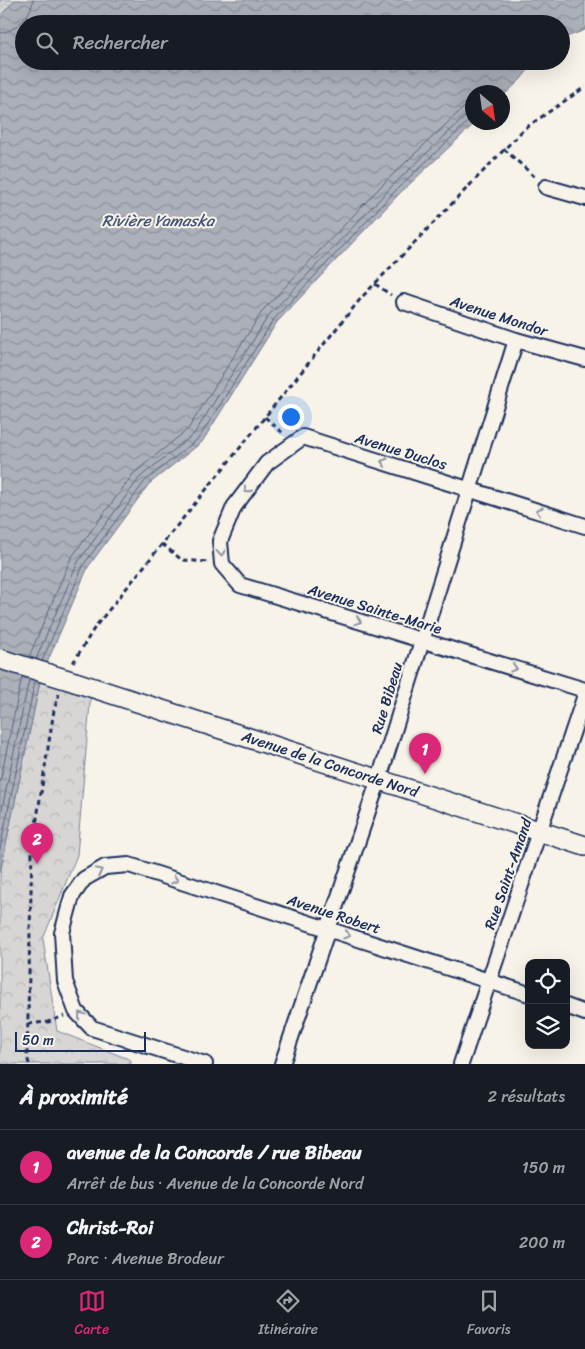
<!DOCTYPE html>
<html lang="fr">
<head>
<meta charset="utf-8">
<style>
	:root { --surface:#171b24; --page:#20242c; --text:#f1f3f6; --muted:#9ea1a6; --line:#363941; --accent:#db2777 }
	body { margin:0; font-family:Sriracha,sans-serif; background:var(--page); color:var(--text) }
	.controls { position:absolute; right:15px; bottom:15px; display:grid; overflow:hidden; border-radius:10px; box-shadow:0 5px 20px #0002 }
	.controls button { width:45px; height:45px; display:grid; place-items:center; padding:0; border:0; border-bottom:1px solid var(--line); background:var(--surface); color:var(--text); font:25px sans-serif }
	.compass { position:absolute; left:465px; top:85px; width:45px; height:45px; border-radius:50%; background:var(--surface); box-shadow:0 5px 20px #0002; rotate:151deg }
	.scale { position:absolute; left:15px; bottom:12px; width:131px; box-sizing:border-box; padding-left:5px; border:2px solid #1b2f5e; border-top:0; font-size:14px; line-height:18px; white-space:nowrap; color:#1b2f5e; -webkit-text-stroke:4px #f7f3e8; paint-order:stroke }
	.you { position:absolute; left:290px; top:416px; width:18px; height:18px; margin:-12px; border:4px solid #fff; border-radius:50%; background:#1a73e8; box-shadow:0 0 0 8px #1a73e833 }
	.badge { display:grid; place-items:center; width:32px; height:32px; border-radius:50%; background:var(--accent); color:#fff; font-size:16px; font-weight:700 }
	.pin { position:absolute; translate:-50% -41px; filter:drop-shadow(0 1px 2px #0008) }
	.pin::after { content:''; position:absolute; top:26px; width:18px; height:15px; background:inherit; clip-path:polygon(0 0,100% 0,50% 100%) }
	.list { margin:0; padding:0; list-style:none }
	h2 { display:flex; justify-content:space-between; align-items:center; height:65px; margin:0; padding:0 20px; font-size:21px }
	h2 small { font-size:16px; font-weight:400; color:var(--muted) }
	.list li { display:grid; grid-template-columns:32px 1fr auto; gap:15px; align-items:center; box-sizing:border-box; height:75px; padding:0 20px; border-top:1px solid var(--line) }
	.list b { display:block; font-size:19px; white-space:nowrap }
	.list p { margin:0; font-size:16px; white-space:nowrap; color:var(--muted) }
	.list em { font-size:16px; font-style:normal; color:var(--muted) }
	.icon { flex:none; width:28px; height:28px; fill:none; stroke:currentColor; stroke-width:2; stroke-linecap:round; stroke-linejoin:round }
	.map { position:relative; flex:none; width:585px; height:1064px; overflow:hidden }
	.search { position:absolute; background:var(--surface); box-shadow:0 5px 20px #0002; left:15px; right:15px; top:15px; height:55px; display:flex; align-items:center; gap:12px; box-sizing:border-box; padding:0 18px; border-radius:28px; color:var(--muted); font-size:19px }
	.sheet { height:215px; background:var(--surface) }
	nav { display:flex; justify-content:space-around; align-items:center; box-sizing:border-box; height:70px; border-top:1px solid var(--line); background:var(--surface); font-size:14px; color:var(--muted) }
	nav a { display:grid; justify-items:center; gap:2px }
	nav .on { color:var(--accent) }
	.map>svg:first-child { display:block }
</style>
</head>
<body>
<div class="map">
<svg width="585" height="1064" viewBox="0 0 585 1064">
	<defs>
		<pattern id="park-crowns" width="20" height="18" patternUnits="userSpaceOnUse" patternTransform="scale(1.25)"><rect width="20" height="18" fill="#d7d6d4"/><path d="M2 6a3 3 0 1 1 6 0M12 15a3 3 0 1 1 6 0" fill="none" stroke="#b8b8b8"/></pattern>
		<pattern id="water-waves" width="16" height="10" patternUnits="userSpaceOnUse" patternTransform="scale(1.25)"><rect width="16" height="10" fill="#acb0b9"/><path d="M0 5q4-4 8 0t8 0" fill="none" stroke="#8b909a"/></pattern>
	</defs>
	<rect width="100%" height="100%" fill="#f7f3e8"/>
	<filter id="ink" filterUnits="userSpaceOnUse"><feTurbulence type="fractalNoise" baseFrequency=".02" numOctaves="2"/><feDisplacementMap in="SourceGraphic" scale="10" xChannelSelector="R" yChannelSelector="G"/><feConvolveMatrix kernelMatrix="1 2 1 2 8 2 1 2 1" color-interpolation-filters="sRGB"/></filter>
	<g filter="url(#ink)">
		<g fill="url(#park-crowns)" stroke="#798299">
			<polygon points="0,0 21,0 0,23"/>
			<polygon points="41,677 91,692 77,855 43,939 57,1031 131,1060 131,1064 0,1064 0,873"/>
		</g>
		<polygon fill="url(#water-waves)" stroke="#727c95" points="15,0 585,0 585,30 561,39 561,24 24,24 24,61 535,61 521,79 503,96 502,92 472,92 472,122 475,123 400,193 277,322 202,442 149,484 88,567 41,677 0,873 0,16"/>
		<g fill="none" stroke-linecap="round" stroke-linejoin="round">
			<g stroke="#556382" stroke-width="1">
				<path d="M0,33c15,-1 32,-18 33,-33"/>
				<polyline points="29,657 71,558 134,473 188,429 263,310 387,180 462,109 472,104"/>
				<polyline points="36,659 78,562 140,477 194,434 269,315 393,185 467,115 472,112"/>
				<polyline points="42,661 84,564 145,481 199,438 274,319 397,189 472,118"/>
				<polyline points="0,782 22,677"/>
				<polyline points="0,819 29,679"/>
				<polyline points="0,849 35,681"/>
			</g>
			<g stroke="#1b2f5e" stroke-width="18">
				<g id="street">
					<polyline points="546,187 585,198"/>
					<polyline points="404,302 516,340 585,359"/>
					<polyline points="585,526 303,437 267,463 234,507 220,541 222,564 240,585 585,690"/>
					<polyline points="566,1006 585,1013"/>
					<polyline points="205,1064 92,1028 76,1011 65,981 62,933 72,896 84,879 105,867 129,865 529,994"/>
					<polyline points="282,1064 379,779 516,340"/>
					<polyline points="461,1064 585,695"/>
				</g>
			</g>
			<g stroke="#1b2f5e" stroke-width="22">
				<polyline id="secondary" points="75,682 585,846"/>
			</g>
			<g stroke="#1b2f5e" stroke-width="3" stroke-dasharray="5 4" stroke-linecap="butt">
				<polyline points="504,149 536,178"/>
				<polyline points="375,284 391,295"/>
				<polyline points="265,417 284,434"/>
				<polyline points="162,544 182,560 208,562"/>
				<polyline points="73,663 95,627 362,297 524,129 585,87"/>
				<polyline points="28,1024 48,1022 64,1016"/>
				<polyline points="29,1064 27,1056 32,850 54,710 59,694"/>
			</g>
			<use href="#street" stroke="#f7f3e8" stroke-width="14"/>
			<use href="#secondary" stroke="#f7f3e8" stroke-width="19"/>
			<g stroke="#1b2f5e" stroke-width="22" stroke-linecap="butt">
				<polyline id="secondary-bridge" points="0,659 75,682"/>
			</g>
			<use href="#secondary-bridge" stroke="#f7f3e8" stroke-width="19"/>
		</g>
		<defs><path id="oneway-chevron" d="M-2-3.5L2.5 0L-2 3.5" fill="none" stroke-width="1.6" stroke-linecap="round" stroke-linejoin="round" transform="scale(1.25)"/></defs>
		<g stroke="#8991a3">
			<use href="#oneway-chevron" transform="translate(384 462) rotate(-163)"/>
			<use href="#oneway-chevron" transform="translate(247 490) rotate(126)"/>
			<use href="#oneway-chevron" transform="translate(539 511) rotate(-162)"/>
			<use href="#oneway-chevron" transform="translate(221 553) rotate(86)"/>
			<use href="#oneway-chevron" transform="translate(358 621) rotate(17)"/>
			<use href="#oneway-chevron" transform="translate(514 668) rotate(17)"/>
			<use href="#oneway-chevron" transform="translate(99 871) rotate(-27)"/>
			<use href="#oneway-chevron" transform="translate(175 880) rotate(18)"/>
			<use href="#oneway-chevron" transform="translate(347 935) rotate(18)"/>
			<use href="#oneway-chevron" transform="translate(81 1015) rotate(-129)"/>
		</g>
	</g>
	<g text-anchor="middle" stroke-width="4" stroke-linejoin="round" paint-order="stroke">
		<g font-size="15" fill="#1b2f5e" stroke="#f7f3e8">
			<text transform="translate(499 316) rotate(18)" y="5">Avenue Mondor</text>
			<text transform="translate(401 451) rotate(17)" y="5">Avenue Duclos</text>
			<text transform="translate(375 609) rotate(17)" y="5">Avenue Sainte-Marie</text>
			<text transform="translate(387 698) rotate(-73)" y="5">Rue Bibeau</text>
			<text transform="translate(330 764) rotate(18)" y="5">Avenue de la Concorde Nord</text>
			<text transform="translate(508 874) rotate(-71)" y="5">Rue Saint-Amand</text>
			<text transform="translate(334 914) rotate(18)" y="5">Avenue Robert</text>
		</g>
		<g font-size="16" font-style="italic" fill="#465679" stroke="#f7f3e8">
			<text x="158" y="226">Rivière Yamaska</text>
		</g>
	</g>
</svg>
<div class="controls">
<button><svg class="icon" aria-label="locate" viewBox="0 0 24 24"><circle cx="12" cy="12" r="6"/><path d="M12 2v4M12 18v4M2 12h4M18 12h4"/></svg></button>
<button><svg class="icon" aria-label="layers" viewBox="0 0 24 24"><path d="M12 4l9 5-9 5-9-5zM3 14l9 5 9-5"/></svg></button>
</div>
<svg class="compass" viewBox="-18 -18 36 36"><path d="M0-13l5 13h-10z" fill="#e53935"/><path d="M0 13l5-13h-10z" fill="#9ea1a6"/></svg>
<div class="scale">50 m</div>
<div class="you"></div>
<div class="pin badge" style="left:425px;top:774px">1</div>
<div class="pin badge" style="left:37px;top:864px">2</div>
<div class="search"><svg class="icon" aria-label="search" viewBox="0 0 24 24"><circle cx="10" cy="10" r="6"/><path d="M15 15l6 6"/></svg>Rechercher</div>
</div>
<section class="sheet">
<h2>À proximité<small>2 résultats</small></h2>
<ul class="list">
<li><span class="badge">1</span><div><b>avenue de la Concorde / rue Bibeau</b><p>Arrêt de bus · Avenue de la Concorde Nord</p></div><em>150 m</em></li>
<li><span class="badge">2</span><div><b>Christ-Roi</b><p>Parc · Avenue Brodeur</p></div><em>200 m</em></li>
</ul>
</section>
<nav>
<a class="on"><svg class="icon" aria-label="map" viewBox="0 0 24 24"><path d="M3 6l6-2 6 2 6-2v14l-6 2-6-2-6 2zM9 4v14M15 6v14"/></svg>Carte</a>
<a><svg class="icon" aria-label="directions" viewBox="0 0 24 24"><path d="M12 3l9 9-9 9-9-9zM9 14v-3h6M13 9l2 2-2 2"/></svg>Itinéraire</a>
<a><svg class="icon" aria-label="saved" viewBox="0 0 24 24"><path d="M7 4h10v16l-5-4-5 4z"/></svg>Favoris</a>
</nav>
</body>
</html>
